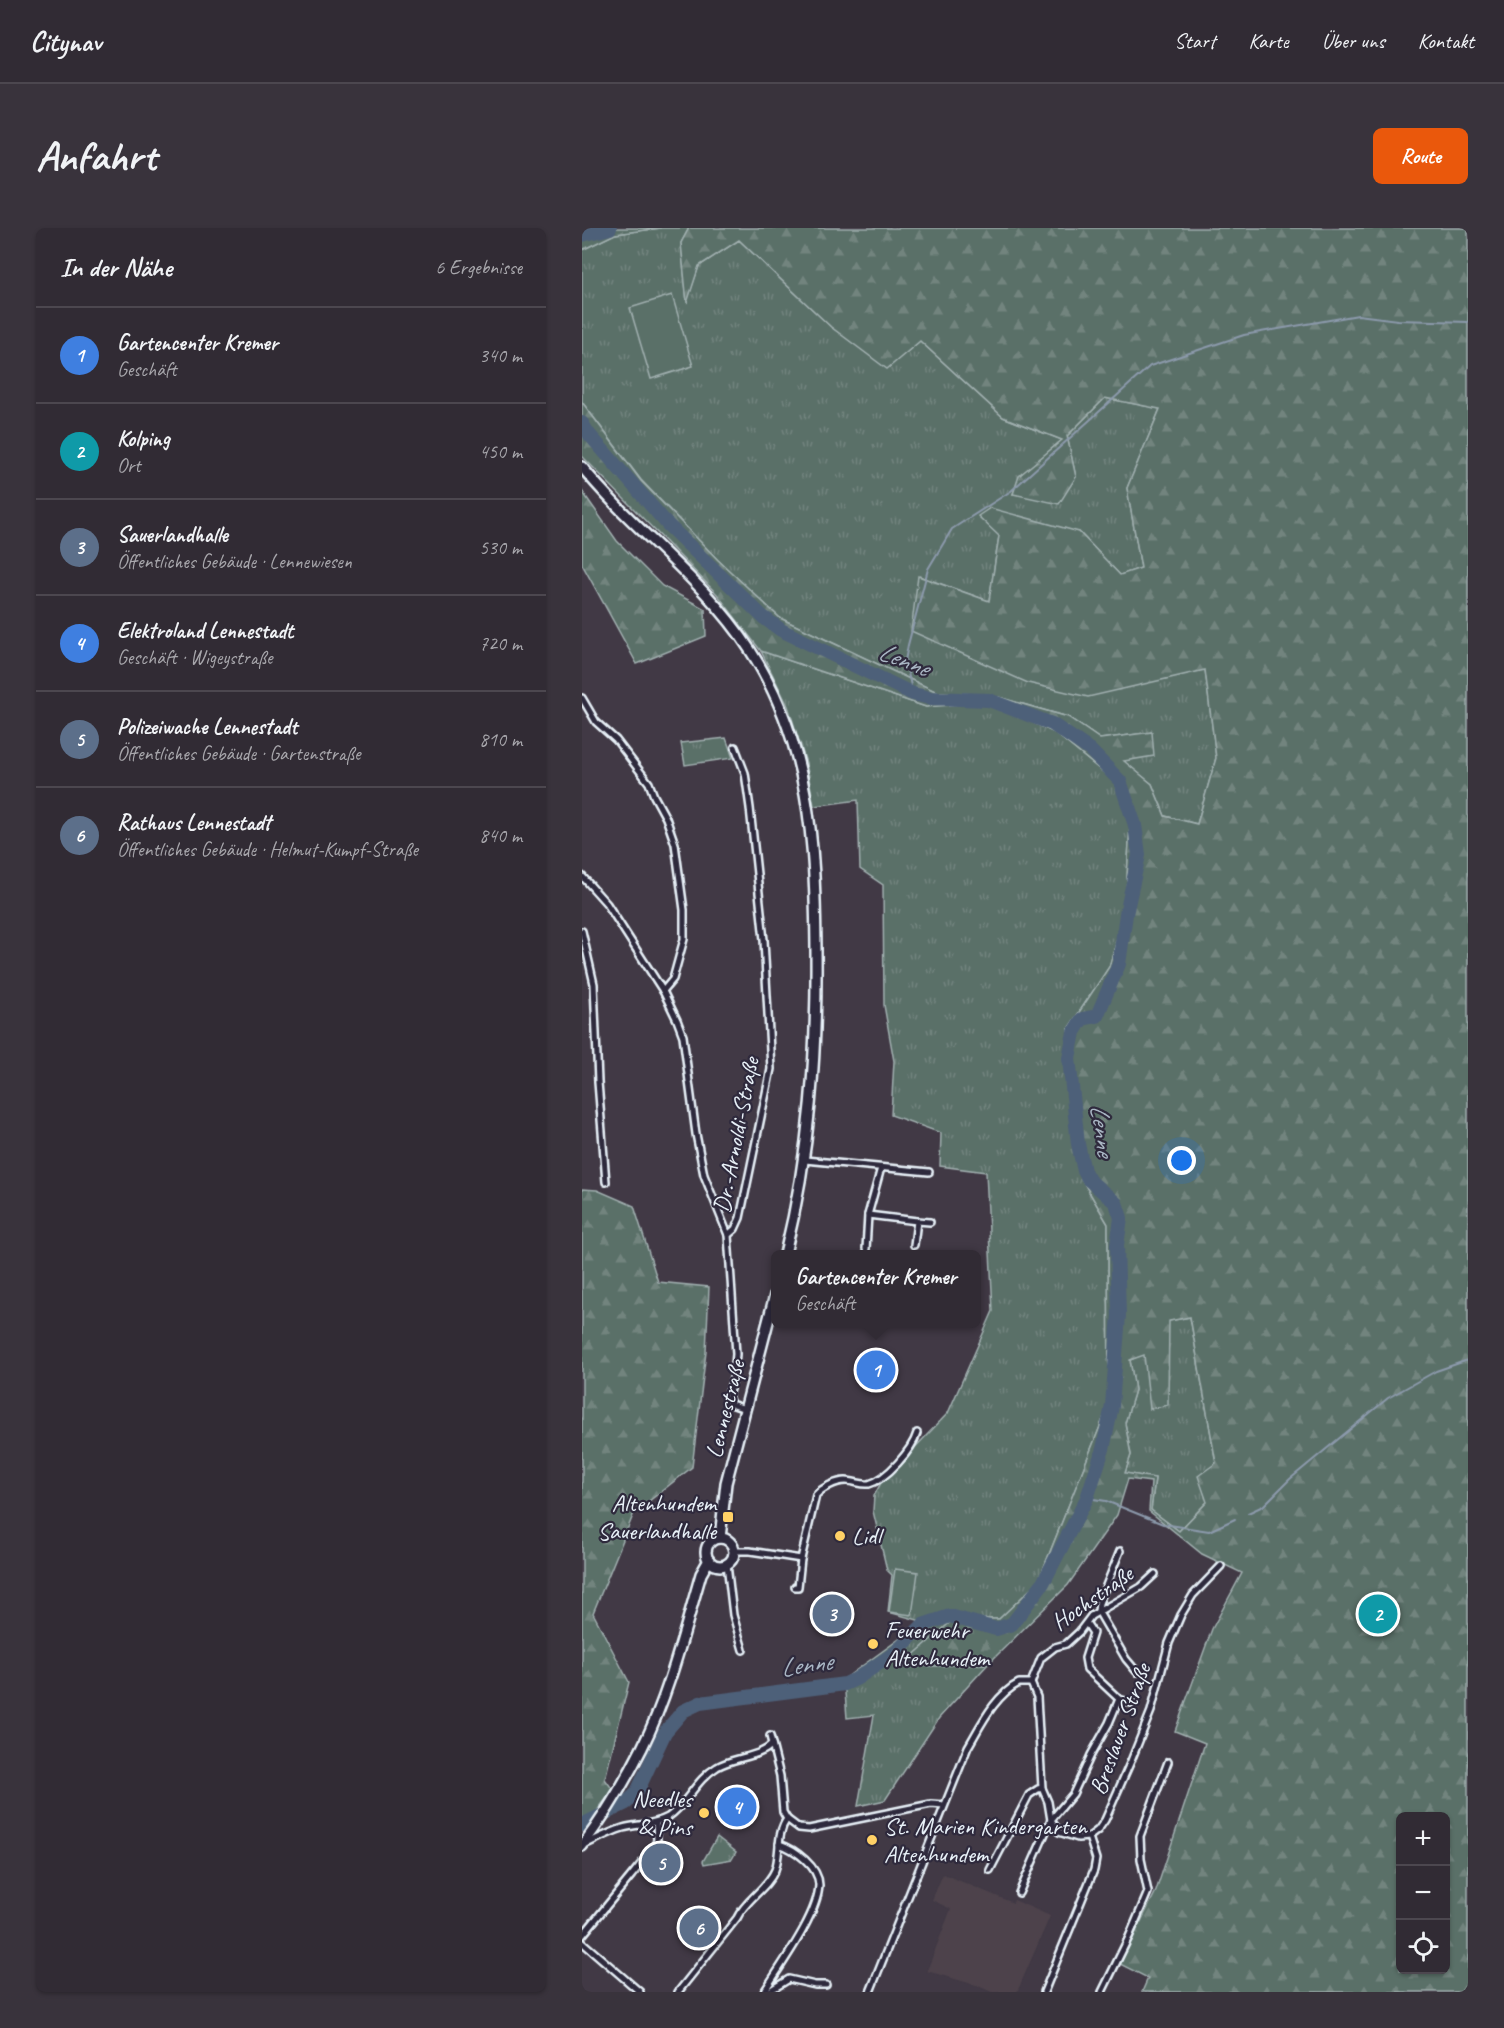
<!DOCTYPE html>
<html lang="de">
<head>
<meta charset="utf-8">
<style>
	:root { --surface:#312b34; --page:#39333c; --text:#f1f3f6; --muted:#a8a7ac; --line:#4c474f; --accent:#ea580c }
	body { margin:0; font-family:Caveat,sans-serif; background:var(--page); color:var(--text) }
	.controls { position:absolute; right:18px; bottom:18px; display:grid; overflow:hidden; border-radius:9px; box-shadow:0 2px 4px #0004 }
	.controls button { width:54px; height:54px; display:grid; place-items:center; padding:0; border:0; border-bottom:2px solid var(--line); background:var(--surface); color:var(--text); font:30px sans-serif }
	.you { position:absolute; left:600px; top:933px; width:21px; height:21px; margin:-15px; border:4px solid #fff; border-radius:50%; background:#1a73e8; box-shadow:0 0 0 9px #1a73e833 }
	.badge { display:grid; place-items:center; width:39px; height:39px; border-radius:50%; background:var(--accent); color:#fff; font-size:20px; font-weight:700 }
	.pin { position:absolute; translate:-50% -50%; border:3px solid #fff; box-shadow:0 2px 6px #0006 }
	.popup { position:absolute; left:189px; top:1022px; width:210px; height:78px; box-sizing:border-box; display:grid; place-content:center; border-radius:9px; background:var(--surface); filter:drop-shadow(0 2px 4px #0005); font-size:20px; white-space:nowrap; color:var(--muted) }
	.popup b { font-size:22px; color:var(--text) }
	.popup::after { content:''; position:absolute; left:50%; top:100%; margin-left:-12px; border:12px solid transparent; border-top-color:var(--surface) }
	.list { margin:0; padding:0; list-style:none }
	h2 { display:flex; justify-content:space-between; align-items:center; height:78px; margin:0; padding:0 24px; font-size:26px }
	h2 small { font-size:20px; font-weight:400; color:var(--muted) }
	.list li { display:grid; grid-template-columns:39px 1fr auto; gap:18px; align-items:center; box-sizing:border-box; height:96px; padding:0 24px; border-top:2px solid var(--line) }
	.list b { display:block; font-size:22px; white-space:nowrap }
	.list p { margin:0; font-size:20px; white-space:nowrap; color:var(--muted) }
	.list em { font-size:20px; font-style:normal; color:var(--muted) }
	.icon { flex:none; width:33px; height:33px; fill:none; stroke:currentColor; stroke-width:2; stroke-linecap:round; stroke-linejoin:round }
	.map { position:relative; flex:none; width:886px; height:1764px; overflow:hidden; border-radius:9px }
	header { display:flex; align-items:center; gap:36px; box-sizing:border-box; height:84px; padding:0 30px; background:var(--surface); border-bottom:2px solid var(--line) }
	header strong { font-size:28px }
	nav { display:flex; gap:33px; margin-inline-start:auto; font-size:21px }
	.intro { display:flex; align-items:center; justify-content:space-between; box-sizing:border-box; height:144px; padding:0 36px }
	h1 { margin:0; font-size:42px }
	.button { padding:15px 27px; border-radius:9px; background:var(--accent); color:#fff; font-size:21px; font-weight:700 }
	main { display:flex; gap:36px; padding:0 36px }
	aside { flex:1; background:var(--surface); border-radius:9px; box-shadow:0 2px 4px #0004 }
	.map>svg:first-child { display:block }
</style>
</head>
<body>
<header>
<strong>Citynav</strong>
<nav><a>Start</a><a>Karte</a><a>Über uns</a><a>Kontakt</a></nav>
</header>
<div class="intro"><h1>Anfahrt</h1><a class="button">Route</a></div>
<main>
<aside>
<h2>In der Nähe<small>6 Ergebnisse</small></h2>
<ul class="list">
<li><span class="badge" style="background:#3f7fe0">1</span><div><b>Gartencenter Kremer</b><p>Geschäft</p></div><em>340 m</em></li>
<li><span class="badge" style="background:#0f9aa8">2</span><div><b>Kolping</b><p>Ort</p></div><em>450 m</em></li>
<li><span class="badge" style="background:#5c6f8a">3</span><div><b>Sauerlandhalle</b><p>Öffentliches Gebäude · Lennewiesen</p></div><em>530 m</em></li>
<li><span class="badge" style="background:#3f7fe0">4</span><div><b>Elektroland Lennestadt</b><p>Geschäft · Wigeystraße</p></div><em>720 m</em></li>
<li><span class="badge" style="background:#5c6f8a">5</span><div><b>Polizeiwache Lennestadt</b><p>Öffentliches Gebäude · Gartenstraße</p></div><em>810 m</em></li>
<li><span class="badge" style="background:#5c6f8a">6</span><div><b>Rathaus Lennestadt</b><p>Öffentliches Gebäude · Helmut-Kumpf-Straße</p></div><em>840 m</em></li>
</ul>
</aside>
<div class="map">
<svg width="886" height="1764" viewBox="0 0 886 1764">
	<defs>
		<pattern id="grass-tufts" width="24" height="20" patternUnits="userSpaceOnUse" patternTransform="scale(1.5)"><rect width="24" height="20" fill="#5a6f68"/><path d="M3 7l-1-3M5 7V3M7 7l1-3M15 17l-1-3M17 17v-4M19 17l1-3" fill="none" stroke="#72847e"/></pattern>
		<pattern id="forest-firs" width="22" height="20" patternUnits="userSpaceOnUse" patternTransform="scale(1.5)"><rect width="22" height="20" fill="#5a6f68"/><path d="M5 1l3.5 6h-7zM16 11l3.5 6h-7z" fill="#72847e"/></pattern>
	</defs>
	<rect width="100%" height="100%" fill="#413945"/>
	<filter id="ink" filterUnits="userSpaceOnUse"><feTurbulence type="fractalNoise" baseFrequency=".0167" numOctaves="2"/><feDisplacementMap in="SourceGraphic" scale="12" xChannelSelector="R" yChannelSelector="G"/><feConvolveMatrix kernelMatrix="1 2 1 2 8 2 1 2 1" color-interpolation-filters="sRGB"/></filter>
	<g filter="url(#ink)">
		<polygon fill="#4d434b" points="361,1646 431,1675 432,1672 468,1688 435,1764 410,1764 394,1757 345,1743 369,1681 350,1672"/>
		<g fill="url(#grass-tufts)" stroke="#a1b0b0" stroke-width="1.5">
			<polygon points="79,0 107,0 99,15 105,73 117,38 157,12 249,99 305,140 338,113 421,189 480,212 438,248 431,266 494,249 485,208 523,170 578,181 545,260 559,340 538,347 497,304 417,308 407,373 337,348 506,468 623,441 634,530 615,596 583,588 570,556 541,533 570,504 518,511 486,489 416,469 413,477 473,505 533,554 548,597 543,685 527,739 486,801 499,950 526,996 527,1176 456,1354 417,1391 372,1391 319,1439 406,1436 357,1490 303,1572 276,1578 292,1487 265,1490 262,1451 335,1398 336,1392 306,1384 310,1347 305,1342 291,1283 292,1268 299,1255 366,1185 411,1083 404,944 358,938 359,905 309,887 312,833 302,777 301,657 278,641 276,572 232,578 224,535 206,478 179,423 344,479 410,467 355,464 198,390 136,332 59,252 0,174 0,22 33,6"/>
			<polygon points="144,510 151,530 103,537 99,515"/>
			<polygon points="608,1089 634,1235 625,1274 597,1303 569,1282 573,1250 543,1245 549,1227 543,1195 553,1162 548,1132 562,1126 587,1093"/>
			<polygon points="135,1609 154,1624 150,1631 122,1636 121,1633"/>
		</g>
		<g fill="url(#forest-firs)" stroke="#a1b0b0" stroke-width="1.5" fill-rule="evenodd">
			<polygon points="0,0 79,0 33,6 0,22"/>
			<path d="M107,0h779v1764h-326l6,-14 -28,-14 36,-73 49,-148 -30,-12 37,-102 30,-56 -40,-19 -53,-43 2,-29 -23,-3 -11,36 -49,70 -80,79 -88,3 54,-48h45l39,-37 71,-178 -1,-180 -27,-46 -11,-79 -2,-70 41,-62 16,-54 5,-88 -15,-43 -60,-49 -60,-28 3,-8 70,20 32,22 52,-7 2,24 -30,5 28,23 13,32 32,8 19,-66 -11,-88 -117,27 -60,-14 -117,-52 7,-55 71,25 10,-65 -21,-20 12,-8 89,24 41,43 21,-7 -14,-80 33,-79 -55,-11 -38,38 9,41 -17,27 -46,-10 6,-18 43,-36 -59,-23 -83,-76 -33,28 -56,-42 -92,-87 -40,26 -12,37 -6,-60zM608,1089l26,146 -18,13 9,26 -28,29 -28,-21 4,-32 -30,-5 6,-18 -6,-32 10,-33 -5,-30 14,-5 6,54 18,-4 1,-84zM818,1588h46v154h-46z"/>
			<polygon points="0,174 59,253 136,332 198,390 355,464 411,467 410,474 344,479 179,423 135,366 0,228"/>
			<polygon points="0,263 35,313 80,358 123,381 124,408 55,436 0,336"/>
			<polygon points="0,961 15,962 52,978 76,1054 127,1059 124,1124 110,1239 52,1285 11,1385 47,1454 23,1551 31,1562 0,1602"/>
		</g>
		<g fill="#5a6f68" stroke="#a1b0b0" stroke-width="1.5">
			<polygon points="90,67 111,138 69,151 48,80"/>
			<polygon points="313,1341 336,1344 330,1387 307,1384"/>
		</g>
		<g fill="none" stroke-linecap="round" stroke-linejoin="round">
			<g stroke="#8c9aac" stroke-width="2">
				<polyline points="331,466 323,433 326,417 346,341 370,301 429,263 568,138 662,107 776,87 816,92 886,94"/>
				<polyline points="505,1270 524,1273 581,1296 627,1303 653,1291"/>
				<polyline points="666,1285 681,1278 708,1251 806,1170 854,1143 886,1132"/>
			</g>
			<g stroke="#4e6079" stroke-width="14">
				<polyline points="0,7 28,0"/>
				<polyline points="0,195 6,205 86,297 181,389 199,402 331,466 348,470 407,472 470,496 508,522 538,553 553,597 557,627 544,686 537,736 515,788 500,791 492,804 487,830 496,916 502,943 507,952 534,975 539,990 535,1017 537,1087 530,1178 521,1221 505,1270 461,1355 430,1396 414,1401 368,1388 341,1397 314,1424 274,1451 263,1456 118,1475 101,1483 83,1504 54,1566 44,1575 0,1597"/>
			</g>
			<g stroke="#e8f1f8" stroke-width="10">
				<g id="street">
					<polyline points="0,470 14,494 34,512 67,555 72,568 84,590 93,616 102,682 102,711 91,751 81,763"/>
					<polyline points="153,519 163,545 168,580 182,712 189,841 158,990 153,1001 146,1007 154,1126 152,1147 146,1168 149,1176 163,1181"/>
					<polyline points="0,648 25,676 81,763 95,792 101,808 114,906 122,947 146,1007"/>
					<polyline points="0,703 12,756 16,854 24,954"/>
					<polyline points="223,932 347,944"/>
					<polyline points="286,987 335,993 332,1017"/>
					<polyline points="335,993 348,994"/>
					<polyline points="284,1021 286,987 299,940"/>
					<path d="M152,1323h16l51,8 15,-64c6,-7 20,-14 30,-14 8,0 15,4 23,3 18,-5 43,-34 48,-51"/>
					<polyline points="538,1323 517,1375 516,1383 544,1431 555,1444"/>
					<polyline points="145,1336 151,1387 161,1422"/>
					<polyline points="213,1359 216,1359 219,1331"/>
					<polyline points="505,1396 511,1405 503,1430 505,1441 537,1471 552,1476"/>
					<polyline points="449,1455 455,1469 460,1560 466,1574 469,1592 477,1604 496,1610 507,1609 516,1602 523,1592 549,1533 569,1483 587,1415 599,1387 611,1367 639,1338"/>
					<polyline points="449,1455 459,1430 473,1419 484,1416 497,1404 509,1388 559,1359 573,1346"/>
					<polyline points="205,1591 217,1600 227,1601 349,1576 362,1577"/>
					<path d="M2,1617c13,-6 26,-13 39,-17 15,-4 31,-3 45,-11 19,-12 27,-37 49,-50 16,-10 45,-10 55,-23"/>
					<polyline points="408,1642 447,1567 456,1561 460,1560"/>
					<polyline points="437,1665 469,1592 491,1566 509,1527 527,1495 537,1471"/>
					<polyline points="0,1708 72,1620 75,1612 74,1595"/>
					<polyline points="0,1714 58,1764"/>
					<path d="M96,1764l59,-74c9,-19 30,-29 38,-48 6,-17 1,-36 12,-51l-4,-7 -3,-36 -10,-40"/>
					<path d="M182,1764c16,-26 54,-77 55,-107 0,-18 -24,-36 -40,-41"/>
					<polyline points="186,1764 207,1751 233,1757 244,1757"/>
					<path d="M288,1764l98,-245c13,-22 27,-52 51,-64h12"/>
					<polyline points="462,1764 512,1642 514,1631 507,1609"/>
					<polyline points="520,1764 547,1709 566,1664 559,1631 558,1608 586,1534"/>
				</g>
			</g>
			<g stroke="#e8f1f8" stroke-width="14">
				<g id="primary">
					<path d="M0,239c52,64 122,112 168,183 60,92 65,193 66,300 1,105 -6,202 -31,304"/>
					<polyline points="138,1310 144,1255 194,1063"/>
					<circle cx="138" cy="1324" r="14"/>
					<path d="M0,1618c23,-31 43,-64 60,-98 27,-54 42,-116 59,-174l8,-14"/>
				</g>
			</g>
			<use href="#street" stroke="#2f2a3d" stroke-width="5"/>
			<use href="#primary" stroke="#2f2a3d" stroke-width="9"/>
		</g>
	</g>
	<g fill="#ffd166" stroke="#2f2a3d" stroke-width="2">
		<rect x="140" y="1283" width="12" height="12" rx="3"/>
		<circle cx="258" cy="1308" r="6"/>
		<circle cx="291" cy="1416" r="6"/>
		<circle cx="122" cy="1585" r="6"/>
		<circle cx="290" cy="1612" r="6"/>
	</g>
	<g text-anchor="middle" stroke-width="4.5" stroke-linejoin="round" paint-order="stroke">
		<g font-size="24" fill="#e8f1f8" stroke="#2f2a3d">
			<text transform="translate(154 907) rotate(-79)" y="8">Dr.-Arnoldi-Straße</text>
			<text transform="translate(143 1181) rotate(-76)" y="8">Lennestraße</text>
			<text transform="translate(510 1370) rotate(-35)" y="8">Hochstraße</text>
			<text transform="translate(538 1501) rotate(-70)" y="8">Breslauer Straße</text>
		</g>
		<g font-size="24" fill="#e8f1f8" stroke="#2f2a3d" text-anchor="start">
			<text x="134" y="1283" text-anchor="end">Altenhundem<tspan x="134" dy="28">Sauerlandhalle</tspan></text>
			<text x="270" y="1316">Lidl</text>
			<text x="303" y="1410">Feuerwehr<tspan x="303" dy="28">Altenhundem</tspan></text>
			<text x="110" y="1579" text-anchor="end">Needles<tspan x="110" dy="28">&amp; Pins</tspan></text>
			<text x="302" y="1606">St. Marien Kindergarten<tspan x="302" dy="28">Altenhundem</tspan></text>
		</g>
		<g font-size="26" font-style="italic" fill="#aab7c5" stroke="#2f2a3d">
			<text transform="translate(322 431) rotate(21)" y="9">Lenne</text>
			<text transform="translate(521 902) rotate(82)" y="9">Lenne</text>
			<text transform="translate(224 1436) rotate(-8)" y="9">Lenne</text>
		</g>
	</g>
</svg>
<div class="controls">
<button>+</button>
<button>−</button>
<button><svg class="icon" aria-label="locate" viewBox="0 0 24 24"><circle cx="12" cy="12" r="6"/><path d="M12 2v4M12 18v4M2 12h4M18 12h4"/></svg></button>
</div>
<div class="you"></div>
<div class="pin badge" style="left:294px;top:1142px;background:#3f7fe0">1</div>
<div class="popup"><b>Gartencenter Kremer</b>Geschäft</div>
<div class="pin badge" style="left:796px;top:1386px;background:#0f9aa8">2</div>
<div class="pin badge" style="left:250px;top:1386px;background:#5c6f8a">3</div>
<div class="pin badge" style="left:155px;top:1579px;background:#3f7fe0">4</div>
<div class="pin badge" style="left:79px;top:1635px;background:#5c6f8a">5</div>
<div class="pin badge" style="left:117px;top:1700px;background:#5c6f8a">6</div>
</div>
</main>
</body>
</html>
